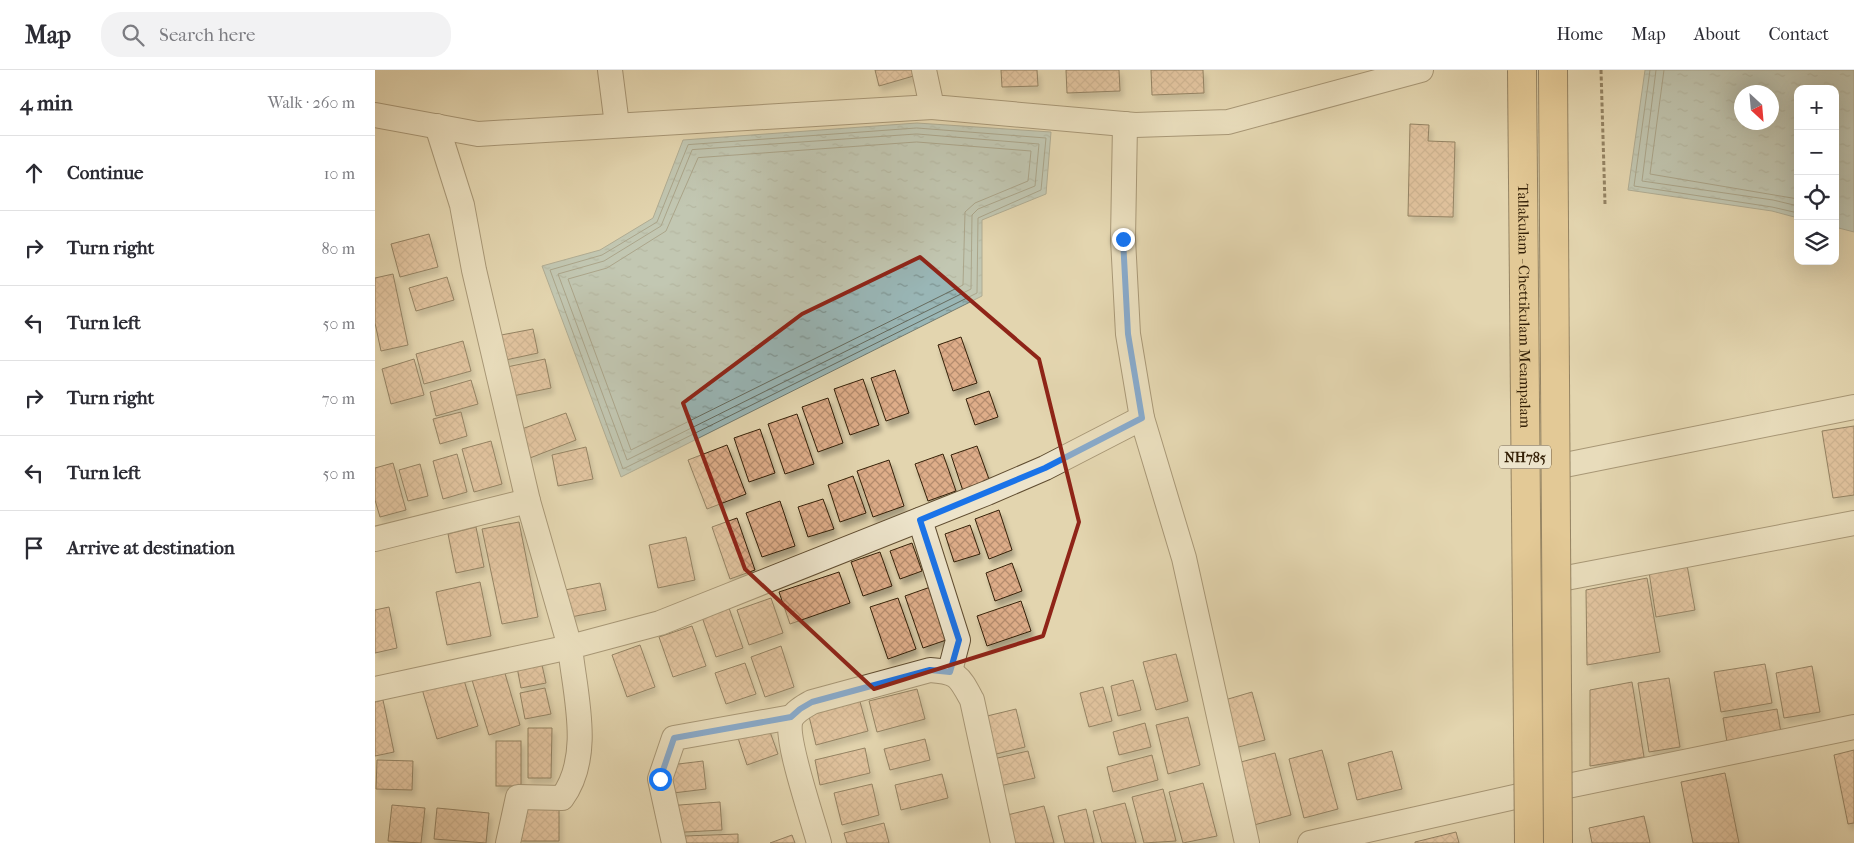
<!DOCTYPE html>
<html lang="en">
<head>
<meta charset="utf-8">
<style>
	:root { --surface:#fff; --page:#f2f2f3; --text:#2b2b33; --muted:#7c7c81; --line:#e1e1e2 }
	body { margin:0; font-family:"IM FELL French Canon",serif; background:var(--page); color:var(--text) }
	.controls { position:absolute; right:15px; top:15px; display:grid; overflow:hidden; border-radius:10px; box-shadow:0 5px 20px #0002 }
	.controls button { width:45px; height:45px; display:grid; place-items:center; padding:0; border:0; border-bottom:1px solid var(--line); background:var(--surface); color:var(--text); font:25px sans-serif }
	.compass { position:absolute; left:1359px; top:15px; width:45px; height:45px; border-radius:50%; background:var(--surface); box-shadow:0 5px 20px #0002; rotate:154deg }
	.stop { position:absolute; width:15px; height:15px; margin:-11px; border:4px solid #1a73e8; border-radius:50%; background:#fff }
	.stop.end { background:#1a73e8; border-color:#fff; box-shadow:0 1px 5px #0008 }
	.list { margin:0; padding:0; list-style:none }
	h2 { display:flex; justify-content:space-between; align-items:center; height:65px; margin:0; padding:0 20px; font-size:21px }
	h2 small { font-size:16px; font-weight:400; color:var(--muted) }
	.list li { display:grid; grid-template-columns:32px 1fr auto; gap:15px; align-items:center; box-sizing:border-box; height:75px; padding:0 20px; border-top:1px solid var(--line) }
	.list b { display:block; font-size:19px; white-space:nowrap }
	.list em { font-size:16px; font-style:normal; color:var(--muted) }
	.icon { flex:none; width:28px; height:28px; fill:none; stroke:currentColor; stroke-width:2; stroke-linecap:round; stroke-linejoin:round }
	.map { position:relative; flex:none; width:1479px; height:773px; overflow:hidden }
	header { display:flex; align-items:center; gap:30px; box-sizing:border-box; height:70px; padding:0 25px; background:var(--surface); border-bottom:1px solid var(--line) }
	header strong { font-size:24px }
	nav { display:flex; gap:28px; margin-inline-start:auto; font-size:18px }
	.search { width:350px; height:45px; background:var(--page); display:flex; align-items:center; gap:12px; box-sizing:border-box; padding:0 18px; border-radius:20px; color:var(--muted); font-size:19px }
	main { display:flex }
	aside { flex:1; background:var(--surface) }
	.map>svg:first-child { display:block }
</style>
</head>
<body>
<header>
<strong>Map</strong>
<div class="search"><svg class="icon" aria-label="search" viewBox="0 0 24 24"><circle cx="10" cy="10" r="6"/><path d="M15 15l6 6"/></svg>Search here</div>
<nav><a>Home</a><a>Map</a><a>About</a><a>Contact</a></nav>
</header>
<main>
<aside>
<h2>4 min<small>Walk · 260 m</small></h2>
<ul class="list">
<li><svg class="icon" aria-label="ahead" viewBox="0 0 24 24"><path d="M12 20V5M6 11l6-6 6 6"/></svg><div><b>Continue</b></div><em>10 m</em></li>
<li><svg class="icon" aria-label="right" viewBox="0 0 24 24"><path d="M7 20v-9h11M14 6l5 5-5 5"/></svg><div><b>Turn right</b></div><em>80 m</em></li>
<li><svg class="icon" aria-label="left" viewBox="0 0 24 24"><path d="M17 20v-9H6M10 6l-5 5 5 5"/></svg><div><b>Turn left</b></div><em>50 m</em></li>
<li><svg class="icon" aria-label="right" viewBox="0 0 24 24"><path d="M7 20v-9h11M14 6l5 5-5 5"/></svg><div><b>Turn right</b></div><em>70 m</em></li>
<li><svg class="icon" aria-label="left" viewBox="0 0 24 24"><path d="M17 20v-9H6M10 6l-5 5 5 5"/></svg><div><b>Turn left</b></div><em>50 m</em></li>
<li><svg class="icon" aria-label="arrive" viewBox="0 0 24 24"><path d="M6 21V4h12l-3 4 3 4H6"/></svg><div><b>Arrive at destination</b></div></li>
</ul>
</aside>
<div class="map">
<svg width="1479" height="773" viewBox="0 0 1479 773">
	<defs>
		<pattern id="water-ripples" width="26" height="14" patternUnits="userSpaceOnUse" patternTransform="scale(1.25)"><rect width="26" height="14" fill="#99b6b6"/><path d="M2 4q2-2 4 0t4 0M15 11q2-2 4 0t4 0" fill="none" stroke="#7e9492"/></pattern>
		<pattern id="building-cross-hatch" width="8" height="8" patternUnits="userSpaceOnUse" patternTransform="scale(1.25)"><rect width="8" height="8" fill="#dead89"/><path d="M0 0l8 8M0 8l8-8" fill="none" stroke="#b58c6e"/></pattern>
		<filter id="shadow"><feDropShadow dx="3" dy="5.5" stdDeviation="2.5" flood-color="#0004"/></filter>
	</defs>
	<rect width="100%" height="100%" fill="#e3d5af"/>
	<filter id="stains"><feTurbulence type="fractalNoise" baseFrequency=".004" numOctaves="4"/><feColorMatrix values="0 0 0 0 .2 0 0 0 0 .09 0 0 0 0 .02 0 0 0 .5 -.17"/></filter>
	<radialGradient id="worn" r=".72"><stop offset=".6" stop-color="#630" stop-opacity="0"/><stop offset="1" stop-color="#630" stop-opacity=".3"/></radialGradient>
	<g fill="url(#water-ripples)" stroke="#717a70" fill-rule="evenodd">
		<path d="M1270,0h209v162l-19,-5v-138h-37v129l-26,-7 -144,-21zM1366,22h30v30h-30z"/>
		<polygon points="542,53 676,62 671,124 607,150 607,226 246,407 167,196 225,180 278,148 308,70"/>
	</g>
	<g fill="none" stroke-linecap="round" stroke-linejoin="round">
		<g stroke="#666b5e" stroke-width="1">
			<polyline points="1275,0 1259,116 1397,137 1423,143"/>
			<polyline points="1281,0 1267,111 1398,130 1423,136"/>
			<polyline points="1289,0 1275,104 1423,129"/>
			<polygon points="542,58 671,68 666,120 603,148 602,223 248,399 175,200 227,185 282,152 313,75"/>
			<polygon points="542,64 664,74 660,116 603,139 597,145 596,219 252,390 183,204 229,191 286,156 317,80"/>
			<polygon points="542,72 656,81 653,111 600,133 590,142 588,215 256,380 193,209 232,198 291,161 323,88"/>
		</g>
	</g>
	<g fill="url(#building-cross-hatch)" stroke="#342007" filter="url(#shadow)">
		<polygon points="500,0 541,0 542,5 504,16"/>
		<polygon points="626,0 662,0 663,16 627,17"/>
		<polygon points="691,0 744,0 745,21 692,23"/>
		<polygon points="776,0 828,0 829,23 777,25"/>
		<polygon points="1035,54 1054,55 1053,71 1080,72 1078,147 1033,146"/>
		<polygon points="54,164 63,197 25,207 16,174"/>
		<polygon points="18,204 33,275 6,281 0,253 0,208"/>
		<polygon points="72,207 79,230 41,241 34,218"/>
		<polygon points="158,259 163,283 126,291 121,266"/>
		<polygon points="586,267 602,313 578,321 563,275"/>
		<polygon points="88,271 96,301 49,314 41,284"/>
		<polygon points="39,289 49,325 16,334 7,299"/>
		<polygon points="170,289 176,318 133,327 127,298"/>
		<polygon points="520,300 534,343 511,351 496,308"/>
		<polygon points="488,309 504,355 475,365 459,319"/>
		<polygon points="96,310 103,334 61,346 55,322"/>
		<polygon points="614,321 623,347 600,355 591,329"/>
		<polygon points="453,328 468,373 443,382 427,337"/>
		<polygon points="86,342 92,366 65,374 58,349"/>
		<polygon points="191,343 201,370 155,388 144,360"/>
		<polygon points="422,344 439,394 410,404 393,354"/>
		<polygon points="1479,356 1479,425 1458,428 1447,361"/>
		<polygon points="385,359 400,403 374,412 359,368"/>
		<polygon points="116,371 127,414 99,422 87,379"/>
		<polygon points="352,375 371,424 332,439 313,390"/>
		<polygon points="602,376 615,412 588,421 576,385"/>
		<polygon points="211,377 218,409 183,416 177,385"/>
		<polygon points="82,384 92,422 68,429 58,391"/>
		<polygon points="568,384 581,421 553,431 540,394"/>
		<polygon points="514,390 529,436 498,447 482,401"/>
		<polygon points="18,393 31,440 5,447 0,430 0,398"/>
		<polygon points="45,394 53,426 33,431 24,400"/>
		<polygon points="478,406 491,443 465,452 453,415"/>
		<polygon points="448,429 459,459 433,467 423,437"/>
		<polygon points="405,431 420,476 387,487 371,443"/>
		<polygon points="624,440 637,480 614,489 600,449"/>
		<polygon points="362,448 380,500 355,509 337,457"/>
		<polygon points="144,452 163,547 127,554 107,459"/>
		<polygon points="595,455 605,484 579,492 570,464"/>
		<polygon points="101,457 109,497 81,503 73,464"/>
		<polygon points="311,467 320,510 283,518 274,475"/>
		<polygon points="537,473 547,501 525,509 515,481"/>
		<polygon points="505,482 517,516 488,526 476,492"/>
		<polygon points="637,493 647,521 620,531 611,503"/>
		<polygon points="1312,495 1320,540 1281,547 1274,502"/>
		<polygon points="464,502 475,533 415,554 404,522"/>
		<polygon points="1272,508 1285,582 1212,595 1211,520"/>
		<polygon points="105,512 116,566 72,575 61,522"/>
		<polygon points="225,513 231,540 191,548 185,521"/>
		<polygon points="561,515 580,567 548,578 530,526"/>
		<polygon points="396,528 408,563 374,575 362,540"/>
		<polygon points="523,528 541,579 513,589 495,537"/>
		<polygon points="646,531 656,561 612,576 602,546"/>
		<polygon points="14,537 22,578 0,583 0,540"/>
		<polygon points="354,538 368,578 341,587 327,547"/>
		<polygon points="317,556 331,596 298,607 284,567"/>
		<polygon points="265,575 280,617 252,627 237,585"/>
		<polygon points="406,576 419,617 390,627 376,587"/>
		<polygon points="801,584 813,631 781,640 768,592"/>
		<polygon points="165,586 171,613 146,618 141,592"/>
		<polygon points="370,593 381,624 351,634 340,603"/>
		<polygon points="1390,594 1397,633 1346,642 1339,602"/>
		<polygon points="1437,596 1445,642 1409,648 1401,603"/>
		<polygon points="129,600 145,655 114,665 97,610"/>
		<polygon points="88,607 103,656 62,669 47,619"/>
		<polygon points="1294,608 1305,677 1274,682 1263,613"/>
		<polygon points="758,610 766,640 743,646 736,616"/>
		<polygon points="1257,612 1269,687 1215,696 1215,620"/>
		<polygon points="728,617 737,651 714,657 705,623"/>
		<polygon points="170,618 176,644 150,649 145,623"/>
		<polygon points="542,619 550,649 502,662 494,631"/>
		<polygon points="877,622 890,670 856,679 843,632"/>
		<polygon points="484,628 493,661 441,675 433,642"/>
		<polygon points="8,630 19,682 0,686 0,632"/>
		<polygon points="641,639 650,677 617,685 608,647"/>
		<polygon points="1402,639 1407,669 1353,678 1348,648"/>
		<polygon points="813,647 825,695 793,704 781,655"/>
		<polygon points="390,648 403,684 372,695 360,659"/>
		<polygon points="770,653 776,677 744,685 738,662"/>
		<polygon points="153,658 177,658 176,708 153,708"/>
		<polygon points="550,669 555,690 515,700 509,679"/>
		<rect x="121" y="671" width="25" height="45"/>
		<polygon points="490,678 495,703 445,715 440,690"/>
		<polygon points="947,680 963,739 929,748 914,689"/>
		<polygon points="1479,680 1479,753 1473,754 1459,685"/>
		<polygon points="653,681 660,708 620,717 614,690"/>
		<polygon points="1017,681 1027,719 982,730 973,693"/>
		<polygon points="900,683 916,745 879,755 862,693"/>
		<polygon points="777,685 783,710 738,722 732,697"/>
		<polygon points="2,690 38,691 37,720 1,719"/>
		<polygon points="328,691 331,719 290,724 287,696"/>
		<polygon points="1350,703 1364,773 1318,773 1306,712"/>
		<polygon points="567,704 573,728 526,740 520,715"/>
		<polygon points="828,713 842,766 808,773 794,722"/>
		<polygon points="497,714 504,745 467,755 459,723"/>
		<polygon points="788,719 801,771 769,773 757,727"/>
		<polygon points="345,732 347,760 293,763 291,736"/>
		<polygon points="750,733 761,773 727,773 718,741"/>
		<polygon points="17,735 50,738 46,773 13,771"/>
		<polygon points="669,736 679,773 635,773 628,746"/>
		<polygon points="184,737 184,771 144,771 143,738"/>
		<polygon points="62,738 114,743 111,773 59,769"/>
		<polygon points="711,739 719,773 690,773 683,746"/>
		<polygon points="1269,746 1275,773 1217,773 1214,758"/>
		<polygon points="509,753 514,773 472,773 469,763"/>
		<polygon points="1081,762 1084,773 1040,773 1040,772"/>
		<polygon points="363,764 363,773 310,773 310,766"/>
		<polygon points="417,765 420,773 395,773"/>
	</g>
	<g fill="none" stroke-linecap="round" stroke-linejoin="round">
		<g stroke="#604d31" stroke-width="26">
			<g id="street">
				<polyline points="235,0 242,55"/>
				<polyline points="549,0 557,37 760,55 853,52 1046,0"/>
				<polyline points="0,45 103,64 557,37"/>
				<polyline points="750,54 748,169 753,264 767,348 809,488 872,773"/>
				<polyline points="1190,395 1479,337"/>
				<polyline points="545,450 583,570 575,601"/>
				<polyline points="0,469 153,431"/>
				<polyline points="1191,508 1479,453"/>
				<polyline points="0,619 195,577 153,431 99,200 87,135 62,56"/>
				<path d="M133,773l10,-46 44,1c31,-42 13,-103 8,-151l90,-24 327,-130 58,-25 97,-50"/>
				<polyline points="299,773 285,709 299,668 417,647"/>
				<path d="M444,773c-6,-23 -35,-106 -28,-124 4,-8 14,-13 21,-17l118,-32c28,2 29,6 42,30l31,143"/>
				<polyline points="935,773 1144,726 1479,657"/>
			</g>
		</g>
		<polyline stroke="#342007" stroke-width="3" stroke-dasharray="4 2.5" stroke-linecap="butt" points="1226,0 1230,134"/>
		<use href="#street" stroke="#ede4cb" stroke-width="24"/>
		<g stroke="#342007" stroke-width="30" stroke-linecap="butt">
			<g id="highway-bridge">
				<path id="s1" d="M1147,0l7,773"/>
				<polyline points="1178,0 1183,773"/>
			</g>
		</g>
		<use href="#highway-bridge" stroke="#e2ba78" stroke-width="28"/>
	</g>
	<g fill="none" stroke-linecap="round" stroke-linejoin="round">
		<polyline stroke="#1a73e8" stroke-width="6" points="285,709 299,668 416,647 425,639 437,632 555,600 575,602 584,570 545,450 670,398 767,348 753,264 748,169"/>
	</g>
	<path d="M0 0H1479V773H0ZM545,187l119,102 40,163 -36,114 -169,53 -129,-120 -62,-166 119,-89z" fill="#e3d5af" fill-opacity=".55" fill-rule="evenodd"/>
	<path fill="none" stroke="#8f2418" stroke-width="4" stroke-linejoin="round" d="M545,187l119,102 40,163 -36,114 -169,53 -129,-120 -62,-166 119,-89z"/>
	<g text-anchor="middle" stroke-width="4.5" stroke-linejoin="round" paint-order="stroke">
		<rect fill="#ede4cb" stroke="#6c5b42" stroke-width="1" x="1124" y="375.5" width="52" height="23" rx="4"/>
		<g font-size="14" font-weight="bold" fill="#342007">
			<text x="1150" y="392">NH785</text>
		</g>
		<g font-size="15" fill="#342007" stroke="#ede4cb">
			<text dy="5" stroke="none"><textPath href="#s1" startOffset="236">Tallakulam - Chettikulam Meampalam</textPath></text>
		</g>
	</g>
	<rect width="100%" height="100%" filter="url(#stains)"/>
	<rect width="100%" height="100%" fill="url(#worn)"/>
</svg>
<div class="controls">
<button>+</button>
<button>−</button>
<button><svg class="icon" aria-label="locate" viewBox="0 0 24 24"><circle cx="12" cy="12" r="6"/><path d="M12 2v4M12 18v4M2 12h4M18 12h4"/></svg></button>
<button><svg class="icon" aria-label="layers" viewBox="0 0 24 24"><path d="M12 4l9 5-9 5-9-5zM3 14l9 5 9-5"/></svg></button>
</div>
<svg class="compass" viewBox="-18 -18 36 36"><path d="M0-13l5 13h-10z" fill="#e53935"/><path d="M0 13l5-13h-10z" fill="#7c7c81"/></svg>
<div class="stop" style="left:285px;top:709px"></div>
<div class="stop end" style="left:748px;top:169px"></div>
</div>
</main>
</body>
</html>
